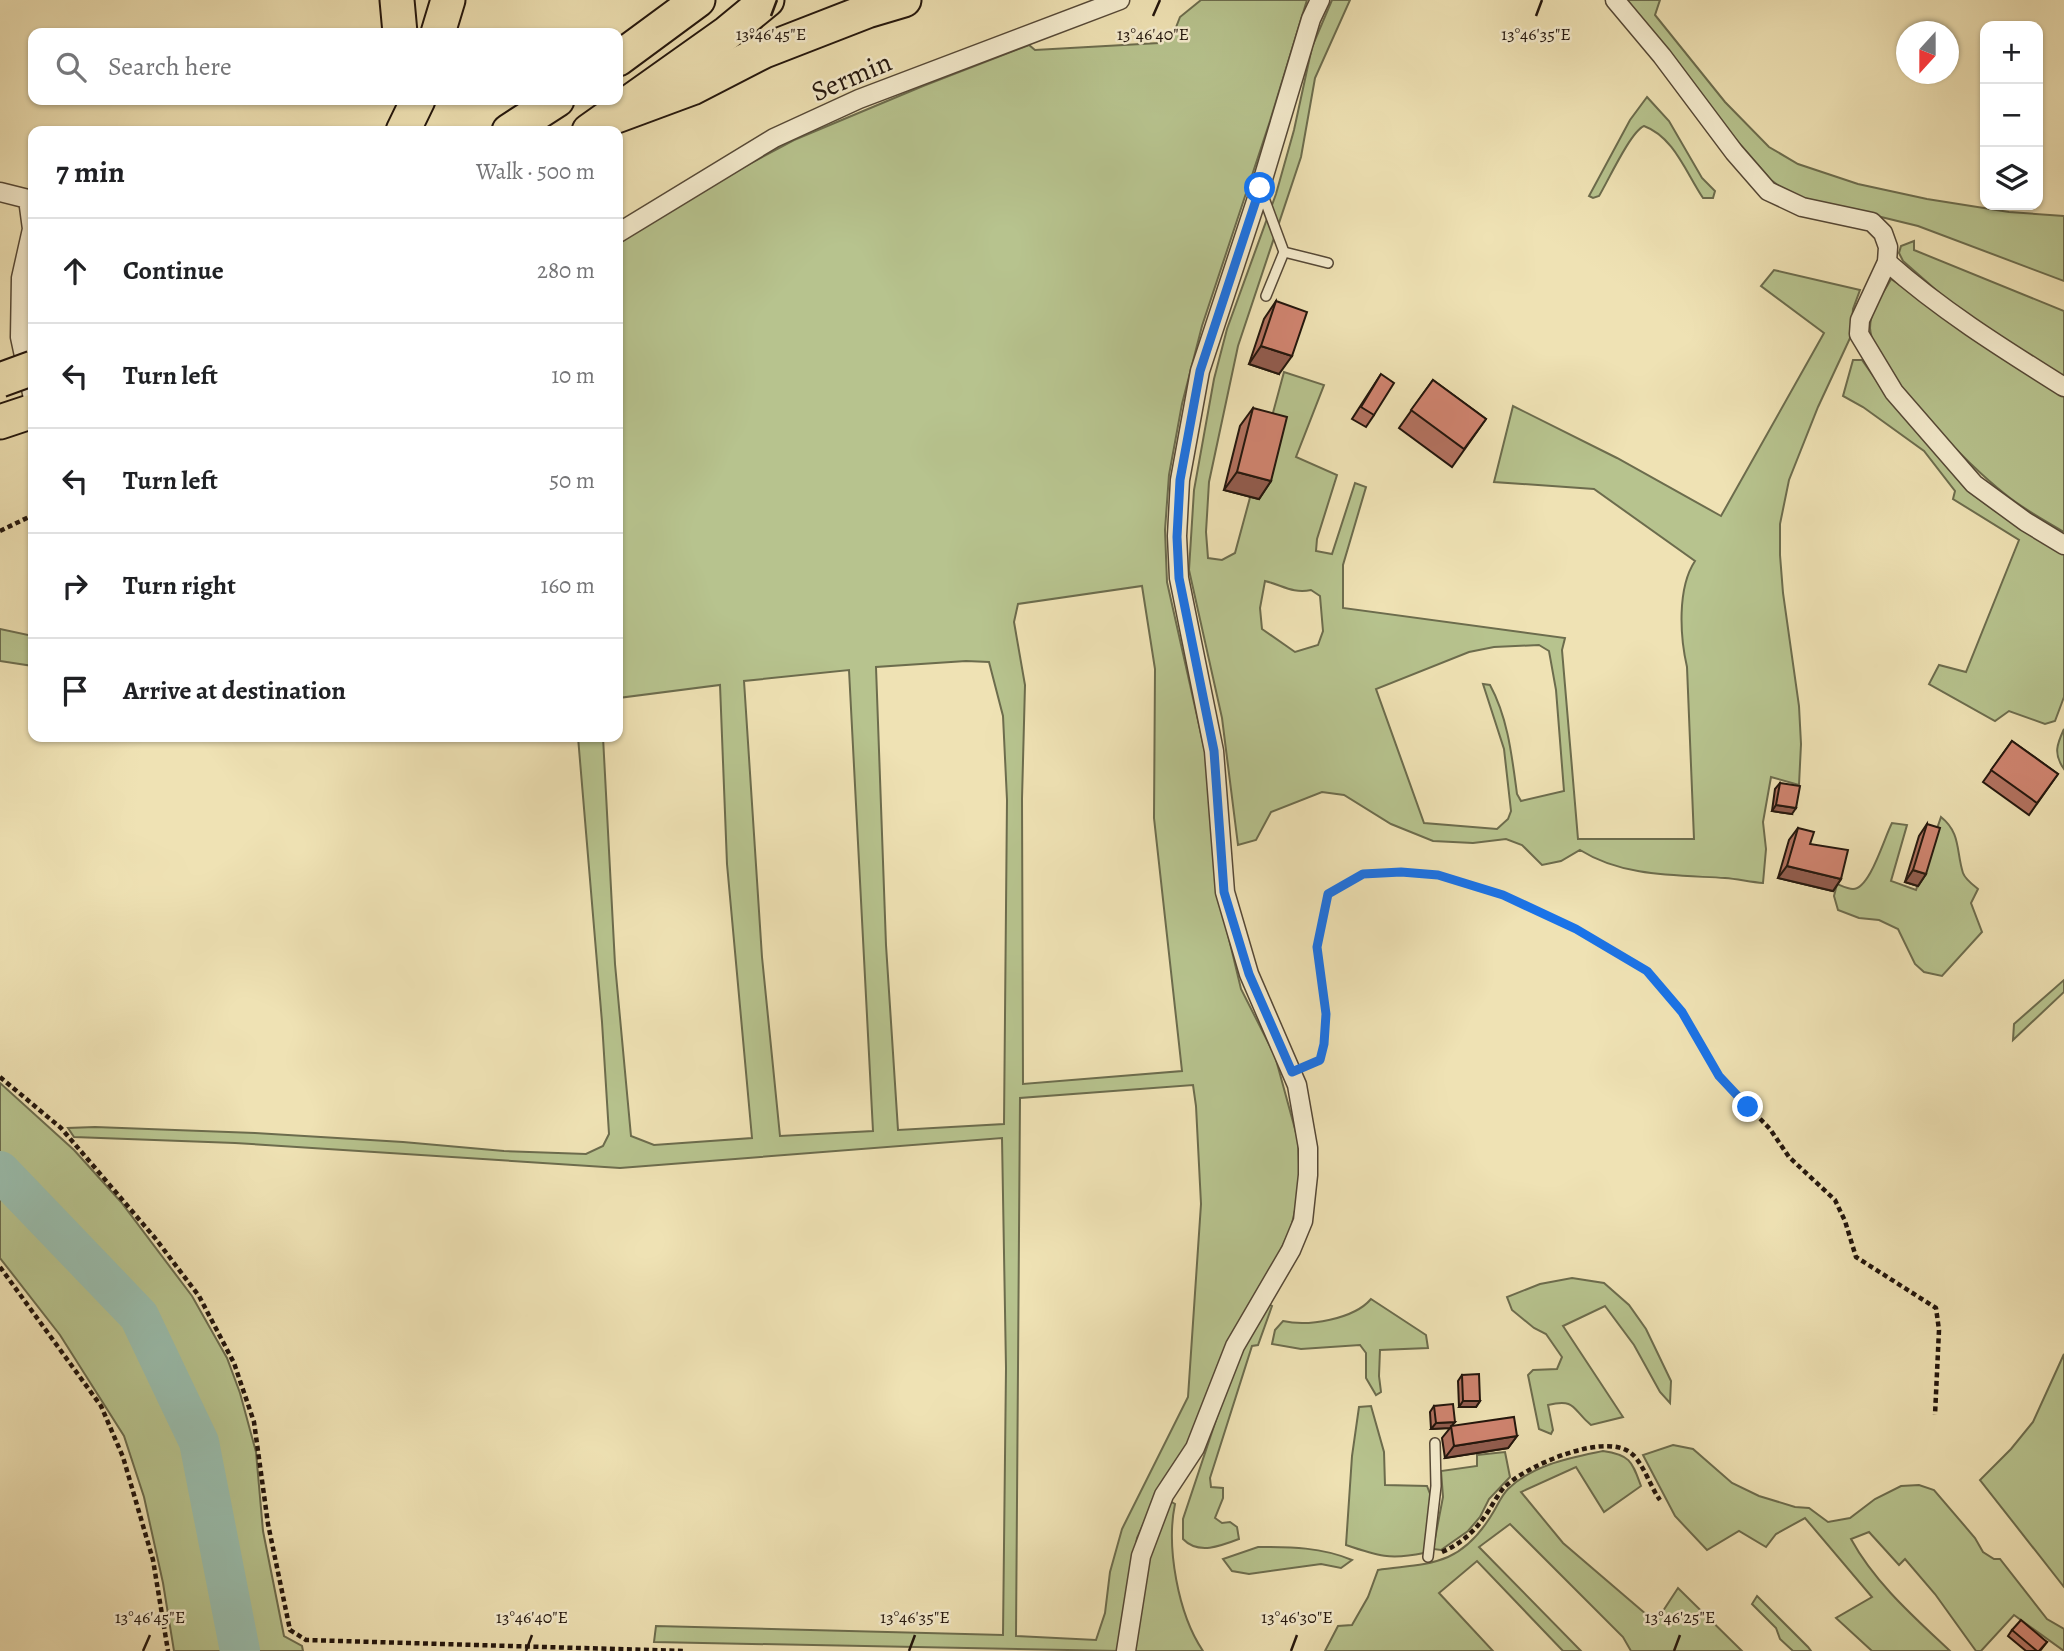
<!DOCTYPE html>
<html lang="en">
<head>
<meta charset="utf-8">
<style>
	:root { --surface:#fff; --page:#f2f2f2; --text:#202124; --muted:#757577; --line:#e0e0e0 }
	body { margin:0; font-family:Alegreya,serif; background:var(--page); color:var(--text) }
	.controls { position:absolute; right:21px; top:21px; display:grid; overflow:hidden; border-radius:14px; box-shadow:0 2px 5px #0004 }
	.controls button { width:63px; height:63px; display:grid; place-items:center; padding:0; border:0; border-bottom:2px solid var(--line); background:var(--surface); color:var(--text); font:35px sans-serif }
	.compass { position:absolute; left:1896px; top:21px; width:63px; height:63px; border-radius:50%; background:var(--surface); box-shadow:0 2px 5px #0004; rotate:201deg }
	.stop { position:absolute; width:21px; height:21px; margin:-16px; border:5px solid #1a73e8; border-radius:50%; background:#fff }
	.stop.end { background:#1a73e8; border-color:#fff; box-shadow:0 2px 7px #0008 }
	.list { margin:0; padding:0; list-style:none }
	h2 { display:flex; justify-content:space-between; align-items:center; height:91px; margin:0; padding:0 28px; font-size:30px }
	h2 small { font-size:23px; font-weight:400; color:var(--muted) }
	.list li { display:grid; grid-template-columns:46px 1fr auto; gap:21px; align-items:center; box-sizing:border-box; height:105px; padding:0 28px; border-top:2px solid var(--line) }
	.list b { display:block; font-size:26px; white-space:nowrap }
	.list em { font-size:23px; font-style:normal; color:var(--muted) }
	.icon { flex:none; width:38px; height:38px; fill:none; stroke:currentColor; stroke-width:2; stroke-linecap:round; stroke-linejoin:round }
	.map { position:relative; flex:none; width:2064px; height:1651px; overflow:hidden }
	.search { position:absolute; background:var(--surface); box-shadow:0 2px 5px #0004; left:28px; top:28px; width:595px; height:77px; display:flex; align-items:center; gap:18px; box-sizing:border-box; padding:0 24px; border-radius:14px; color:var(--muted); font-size:26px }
	.panel { position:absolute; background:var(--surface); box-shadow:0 2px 5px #0004; left:28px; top:126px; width:595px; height:616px; border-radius:14px }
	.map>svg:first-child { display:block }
</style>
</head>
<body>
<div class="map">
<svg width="2064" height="1651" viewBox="0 0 2064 1651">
	<rect width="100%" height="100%" fill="#efe2b4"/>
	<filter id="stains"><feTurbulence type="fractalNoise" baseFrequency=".00286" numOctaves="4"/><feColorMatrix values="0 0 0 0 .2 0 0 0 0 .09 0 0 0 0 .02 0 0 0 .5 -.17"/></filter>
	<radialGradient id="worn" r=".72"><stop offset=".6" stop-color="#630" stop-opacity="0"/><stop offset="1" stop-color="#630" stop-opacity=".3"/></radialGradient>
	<g fill="#b7c38e" stroke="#6c6c4d" stroke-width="2" fill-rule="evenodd">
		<path d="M1201,0h106l-37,121 -68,205 -20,78 -13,71 -4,55 2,52 39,174 18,162 17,71 34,67 23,84 2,48 -9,40 -113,239 -20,25 -21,46 -18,113 -465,-9 2,-16 347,9 3,-267 -4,-230 -382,30 -385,-25 -161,-6 -6,-9 27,-1 160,6 148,9 101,9 82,3 17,-8 6,-12 -7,-112 -24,-285h25l12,227 16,172 23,9 98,-7 -25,-274 -7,-179 -102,13v-454l85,-55 91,-49 129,-54 106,-41 6,5 124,-7 14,-8 7,-18zM1142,586l13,83 -1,149 28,253 -159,13 -1,-285 3,-114 -11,-63 4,-18zM966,661l23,1 14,54 4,84 -3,324 -106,6 -12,-185 -10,-278zM849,670l24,461 -93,5 -18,-179 -18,-276zM1193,1085l3,21 5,98 -13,193 -66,132 -12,43 -5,41 -9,27 -80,-4 4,-538z"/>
		<path d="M1332,0h18l-35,78 -14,79 -63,189 -29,136 -3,50 2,26 14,2 13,-7 49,-181 40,13 -28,72 41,18 -20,64 -1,12 16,3 23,-71 11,4 -23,78v43l222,30 -3,12 16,189h116l-7,-172c-7,-30 -10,-79 8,-106l-101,-72 -100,-7 19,-76 104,52 104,58 103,-183 -63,-47 13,-16 86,20 -7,19 -2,27 -33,71 -29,73 -9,44v31l3,38 16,113 2,38 -2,41 -28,-8 -8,45 3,27 -3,34c-13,-1 -25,-4 -38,-5 -49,-3 -102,-1 -145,-28l-19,11 -19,4 -20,-20 -16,-6 -33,4 -40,-2 -42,-17 -47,-29 -22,-3 -51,20 -15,28 -18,5 -16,-127 -33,-148 5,-80 20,-111 13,-50 49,-135 18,-64 18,-83zM1265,581c17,4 28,13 46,9l9,6 3,35 -5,14 -23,7 -33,-23 -2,-21zM1539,645l10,6 7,39 8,101 -43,10 -4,-7c-5,-37 -9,-76 -27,-109l-7,-1 21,65 7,62 -3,8 -11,10 -73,-6 -48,-134 93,-37 25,-5z"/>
		<polygon points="1625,0 1660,0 1655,15 1725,102 1769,147 1798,164 1858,184 1927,199 2009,212 2064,216 2064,281 1918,226 1791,195 1771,180 1732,135"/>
		<path d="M1647,97l22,24 33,57 13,13 -2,7h-10c-17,-25 -29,-61 -59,-72 -13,5 -36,55 -45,70l-6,2 -4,-2 41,-76z"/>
		<polygon points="1914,241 1914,250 2064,311 2064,380 1952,304 1903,261 1899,253 1901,246"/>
		<path d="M1891,279l173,115v138c-20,-12 -41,-23 -59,-38 -35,-27 -132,-123 -135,-166 0,-18 13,-34 21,-49z"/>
		<polygon points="1853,360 1862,360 1888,397 1967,490 1995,511 2064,553 2064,697 2055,721 2045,724 2009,711 1995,721 1929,684 1939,665 1966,672 2019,540 1953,499 1955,491 1924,451 1863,407 1843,396"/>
		<polygon points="0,629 33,636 33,666 0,661"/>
		<path d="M2064,729v40c-11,-15 -7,-25 0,-40z"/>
		<path d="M1941,817c20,16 15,34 22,56 2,6 10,12 15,16l-7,14 11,29 -40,44 -18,-4 -9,-8 -17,-35 -19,-9 -20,-2 -21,-8 -4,-14 3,-12c5,2 11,5 16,5 17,0 31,-51 39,-66l15,2 -16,56 25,9z"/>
		<polygon points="2064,980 2064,992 2013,1040 2014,1024"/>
		<polygon points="0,1083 74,1150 121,1202 192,1296 227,1358 240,1393 256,1452 263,1531 284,1636 302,1646 303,1651 250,1651 211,1453 184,1378 158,1332 98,1252 0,1156"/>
		<polygon points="0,1183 92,1275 140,1345 180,1428 202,1503 228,1651 174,1651 163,1583 144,1497 124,1436 60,1335 0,1258"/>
		<path d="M1572,1278l32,5 25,22 17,24 25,52 -1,22 -10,-11 -26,-47 -29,-39 -42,20 60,91 -32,8c-19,-15 -14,-27 -43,-20l5,25 -2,4 -12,-5 -11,-54 5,-5 24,-1 5,-12 -16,-23 -12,-6 -22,-18 -5,-13 33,-13z"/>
		<path d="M1371,1299l55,36 2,13 -48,2 -1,26 2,16 -5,3 -10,-17v-25l-6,-8 -59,4 -29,-5 3,-14 8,-9c25,6 71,-2 88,-22z"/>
		<path d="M1267,1303l5,3 -14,39 -6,1 -42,132 1,9 12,1v10l-8,20 7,5 8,-1 7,5 2,12c-18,7 -41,16 -56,0v-20l40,-120 21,-55z"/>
		<polygon points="2064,1354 2064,1587 1980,1480 2011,1449 2033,1422"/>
		<path d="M1371,1406l13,46 1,33 42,1 5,13 -8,54c-34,7 -46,3 -78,-8l6,-89 7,-49z"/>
		<path d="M1673,1445l20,4 39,34 27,13 36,11 14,1 19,14 22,-4 25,-19 26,-13 18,-1 15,5 41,48 8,14 11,7h6l47,60 17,10v22l-50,-36 -33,36h-5l-41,-57 -30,-35 -6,6 -30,-33 -18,7c24,44 63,78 99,112h-78l-36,-33 36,-21 -67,-79 -29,16 -10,13 -27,-16 -32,19 -32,-34 -32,-61z"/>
		<path d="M1603,1451c28,4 29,11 38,35l-37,26 -28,-45 -55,25 42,51 84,72 14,-1 17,-26 64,63h-111l-8,-14 -113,-113 -31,23 102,104h-18l-86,-90 -38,32 54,58h-168l13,-25 14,-1 16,-28 10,-27c24,-4 47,-3 70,-13 20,-9 35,-27 46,-46 4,-7 8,-16 14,-22 26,-25 62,-31 95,-38z"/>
		<polygon points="1505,1452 1510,1477 1489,1499 1480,1517 1468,1531 1441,1550 1433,1549 1443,1497 1441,1471 1477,1466 1477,1455"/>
		<path d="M1168,1500l7,4c-9,43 3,110 28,147h-72l14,-82z"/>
		<path d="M1258,1547c33,0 63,0 94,13l-11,8 -20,-4 -72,10 -17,-3 -9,-12z"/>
		<polygon points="1757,1596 1808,1647 1811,1651 1793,1651 1780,1639 1776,1628 1752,1604"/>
	</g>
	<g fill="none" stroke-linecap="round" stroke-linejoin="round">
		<polyline stroke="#9abeae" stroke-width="40" points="0,1171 139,1316 199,1442 240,1651"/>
		<g stroke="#554836" stroke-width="12">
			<g id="service">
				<polyline points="1261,190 1284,252 1266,296"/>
				<polyline points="1284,252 1328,263"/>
				<polyline points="1428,1557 1436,1486 1435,1443"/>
			</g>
		</g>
		<g stroke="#554836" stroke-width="21">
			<g id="minor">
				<polyline points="1615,0 1662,56 1734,152 1768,191 1802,207 1872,222 1883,233 1888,247 1887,262 1860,320 1859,334 1894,392 1974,484 2026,522 2064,545"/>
				<polyline points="0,192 28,199 32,229 21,278 20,337 33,398"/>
				<polyline points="618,233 774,138 859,99 1120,0"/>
				<path d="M1887,262c54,48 115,86 177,125"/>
				<polyline points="1126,1651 1141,1556 1164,1495 1195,1448 1235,1346 1291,1250 1303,1221 1308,1175 1308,1148 1297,1085 1249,974 1225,892 1214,751 1179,578 1177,536 1180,480 1200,371 1260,189 1311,19 1320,0"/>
			</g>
		</g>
		<g stroke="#22150c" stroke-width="37">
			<g id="motorway">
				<polyline points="397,0 400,33"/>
				<polyline points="438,33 448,0"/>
				<polyline points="618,59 698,0"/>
				<polyline points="611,118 692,88 764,51 867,11 904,0"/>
				<polyline points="403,131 418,100"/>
				<polyline points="509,131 557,100"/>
				<polyline points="589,131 727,33 767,0"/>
				<polyline points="0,422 33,411"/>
			</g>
		</g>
		<g stroke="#22150c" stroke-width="4.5" stroke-dasharray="5 3.5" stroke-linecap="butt">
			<polyline points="0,531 33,515"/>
			<polyline points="1309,1065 1320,1060 1324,1044 1326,1014 1317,947 1328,894 1363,874 1401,872 1438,875 1503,895 1576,929 1647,971 1682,1012 1719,1076 1770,1129 1789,1157 1835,1200 1845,1221 1856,1257 1936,1308 1939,1330 1935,1415"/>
			<polyline points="0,1077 61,1128 155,1238 199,1296 234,1363 254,1422 268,1524 290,1630 306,1640 683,1651"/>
			<polyline points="0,1267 101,1406 123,1457 153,1560 168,1651"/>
			<path d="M1442,1552c21,-9 35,-23 47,-42 6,-9 11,-20 19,-26 23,-20 99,-53 124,-30 11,9 19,34 28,46"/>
		</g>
		<use href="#service" stroke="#f5ecce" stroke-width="9"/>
		<use href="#minor" stroke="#f5ecce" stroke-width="18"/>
		<use href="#motorway" stroke="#efe2b4" stroke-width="33"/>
		<g stroke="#22150c" stroke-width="37" stroke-linecap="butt">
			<polyline id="motorway-bridge" points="0,380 33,368"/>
		</g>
		<use href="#motorway-bridge" stroke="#efe2b4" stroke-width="33"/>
	</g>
	<g fill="#b37260" stroke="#22150c" stroke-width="2">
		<polygon points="1276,301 1279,374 1249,364 1264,319"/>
		<polygon points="1381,374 1374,415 1366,427 1352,419"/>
		<polygon points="1433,380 1486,419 1452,467 1399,428"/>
		<polygon points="1253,408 1271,481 1259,499 1224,490 1240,426"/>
		<polygon points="2012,741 2058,774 2029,815 1983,782"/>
		<polygon points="1780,783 1792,814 1772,811 1775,789"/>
		<polygon points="1927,824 1926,874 1918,886 1905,882 1919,836"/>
		<polygon points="1798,828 1810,844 1841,879 1833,891 1778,878 1789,840"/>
		<polygon points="1462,1375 1480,1401 1476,1407 1459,1407 1458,1381"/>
		<polygon points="1434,1406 1452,1426 1517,1436 1508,1448 1445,1458 1442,1438 1450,1428 1431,1429 1430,1412"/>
		<polygon points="2012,1630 2047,1642 2040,1651 2026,1651 2008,1636"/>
	</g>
	<g fill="#925c4e" stroke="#22150c" stroke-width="2">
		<polygon points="1261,346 1292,356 1279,374 1249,364"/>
		<polygon points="1237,472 1271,481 1259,499 1224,490"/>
		<polygon points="1776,805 1796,808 1792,814 1772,811"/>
		<polygon points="1787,866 1841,879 1833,891 1778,878"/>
		<polygon points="1913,870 1926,874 1918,886 1905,882"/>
		<polygon points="1463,1401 1480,1401 1476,1407 1459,1407"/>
		<polygon points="1455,1422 1450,1428 1431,1429 1436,1423"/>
		<polygon points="1517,1436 1508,1448 1445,1458 1454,1446"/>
	</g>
	<g fill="#d08470" stroke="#22150c" stroke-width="2">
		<polygon points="1276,301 1307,312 1292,356 1261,346"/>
		<polygon points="1381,374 1394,383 1374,415 1361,407"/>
		<polygon points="1433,380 1486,419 1464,449 1411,410"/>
		<polygon points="1253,408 1287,417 1271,481 1237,472"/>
		<polygon points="2012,741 2058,774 2037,803 1991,770"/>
		<polygon points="1780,783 1800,786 1796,808 1776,805"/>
		<polygon points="1927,824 1940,828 1926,874 1913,870"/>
		<polygon points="1798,828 1814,832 1810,844 1848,850 1841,879 1787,866"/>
		<polygon points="1479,1374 1480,1401 1463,1401 1462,1375"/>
		<polygon points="1453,1404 1455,1422 1436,1423 1434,1406"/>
		<polygon points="1514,1417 1517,1436 1454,1446 1451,1426"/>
		<polygon points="2021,1620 2047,1642 2039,1651 2037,1651 2012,1630"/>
	</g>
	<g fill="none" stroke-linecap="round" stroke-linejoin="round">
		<polyline stroke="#1a73e8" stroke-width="9" points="1260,188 1200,371 1180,480 1177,537 1179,578 1214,751 1224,892 1249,974 1292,1072 1320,1060 1324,1044 1326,1014 1317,947 1328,894 1363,874 1401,872 1438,875 1503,895 1576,929 1647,971 1682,1012 1719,1076 1748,1107"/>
	</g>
	<path fill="none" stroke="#22150c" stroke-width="2.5" d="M771,16l6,-16M1153,16l7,-16M1536,16l6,-16M143,1651l7,-16M526,1651l6,-16M909,1651l6,-16M1291,1651l6,-16M1674,1651l6,-16"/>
	<g text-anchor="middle" stroke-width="5" stroke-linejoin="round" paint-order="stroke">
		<g font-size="28" fill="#22150c" stroke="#f5ecce">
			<text transform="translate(851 76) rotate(-23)" y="10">Sermin</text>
		</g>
	</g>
	<g font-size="18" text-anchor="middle" fill="#22150c" stroke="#f5ecce" stroke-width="5" stroke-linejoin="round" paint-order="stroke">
		<text x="771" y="40">13°46'45"E</text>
		<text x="1153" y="40">13°46'40"E</text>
		<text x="1536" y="40">13°46'35"E</text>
		<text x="150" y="1623">13°46'45"E</text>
		<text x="532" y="1623">13°46'40"E</text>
		<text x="915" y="1623">13°46'35"E</text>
		<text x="1297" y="1623">13°46'30"E</text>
		<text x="1680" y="1623">13°46'25"E</text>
	</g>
	<rect width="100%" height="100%" filter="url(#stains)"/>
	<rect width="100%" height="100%" fill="url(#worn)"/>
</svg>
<div class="controls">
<button>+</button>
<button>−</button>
<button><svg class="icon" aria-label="layers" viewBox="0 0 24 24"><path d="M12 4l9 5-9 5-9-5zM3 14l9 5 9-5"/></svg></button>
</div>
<svg class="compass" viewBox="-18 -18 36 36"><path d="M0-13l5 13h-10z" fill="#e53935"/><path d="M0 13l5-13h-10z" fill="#757577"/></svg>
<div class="stop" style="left:1260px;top:188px"></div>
<div class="stop end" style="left:1748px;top:1107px"></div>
<div class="search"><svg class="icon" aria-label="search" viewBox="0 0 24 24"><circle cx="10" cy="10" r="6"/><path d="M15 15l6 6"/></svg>Search here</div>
<section class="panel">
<h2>7 min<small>Walk · 500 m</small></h2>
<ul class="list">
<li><svg class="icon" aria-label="ahead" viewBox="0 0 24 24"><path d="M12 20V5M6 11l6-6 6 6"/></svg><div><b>Continue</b></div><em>280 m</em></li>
<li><svg class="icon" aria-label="left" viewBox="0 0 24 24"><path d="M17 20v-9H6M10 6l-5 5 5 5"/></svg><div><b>Turn left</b></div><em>10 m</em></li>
<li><svg class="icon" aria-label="left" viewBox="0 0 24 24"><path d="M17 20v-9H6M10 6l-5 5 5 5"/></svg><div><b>Turn left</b></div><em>50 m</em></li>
<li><svg class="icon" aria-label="right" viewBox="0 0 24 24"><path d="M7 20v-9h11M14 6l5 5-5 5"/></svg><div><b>Turn right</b></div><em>160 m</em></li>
<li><svg class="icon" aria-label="arrive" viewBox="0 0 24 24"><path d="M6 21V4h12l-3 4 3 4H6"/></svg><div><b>Arrive at destination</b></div></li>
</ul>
</section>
</div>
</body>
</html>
